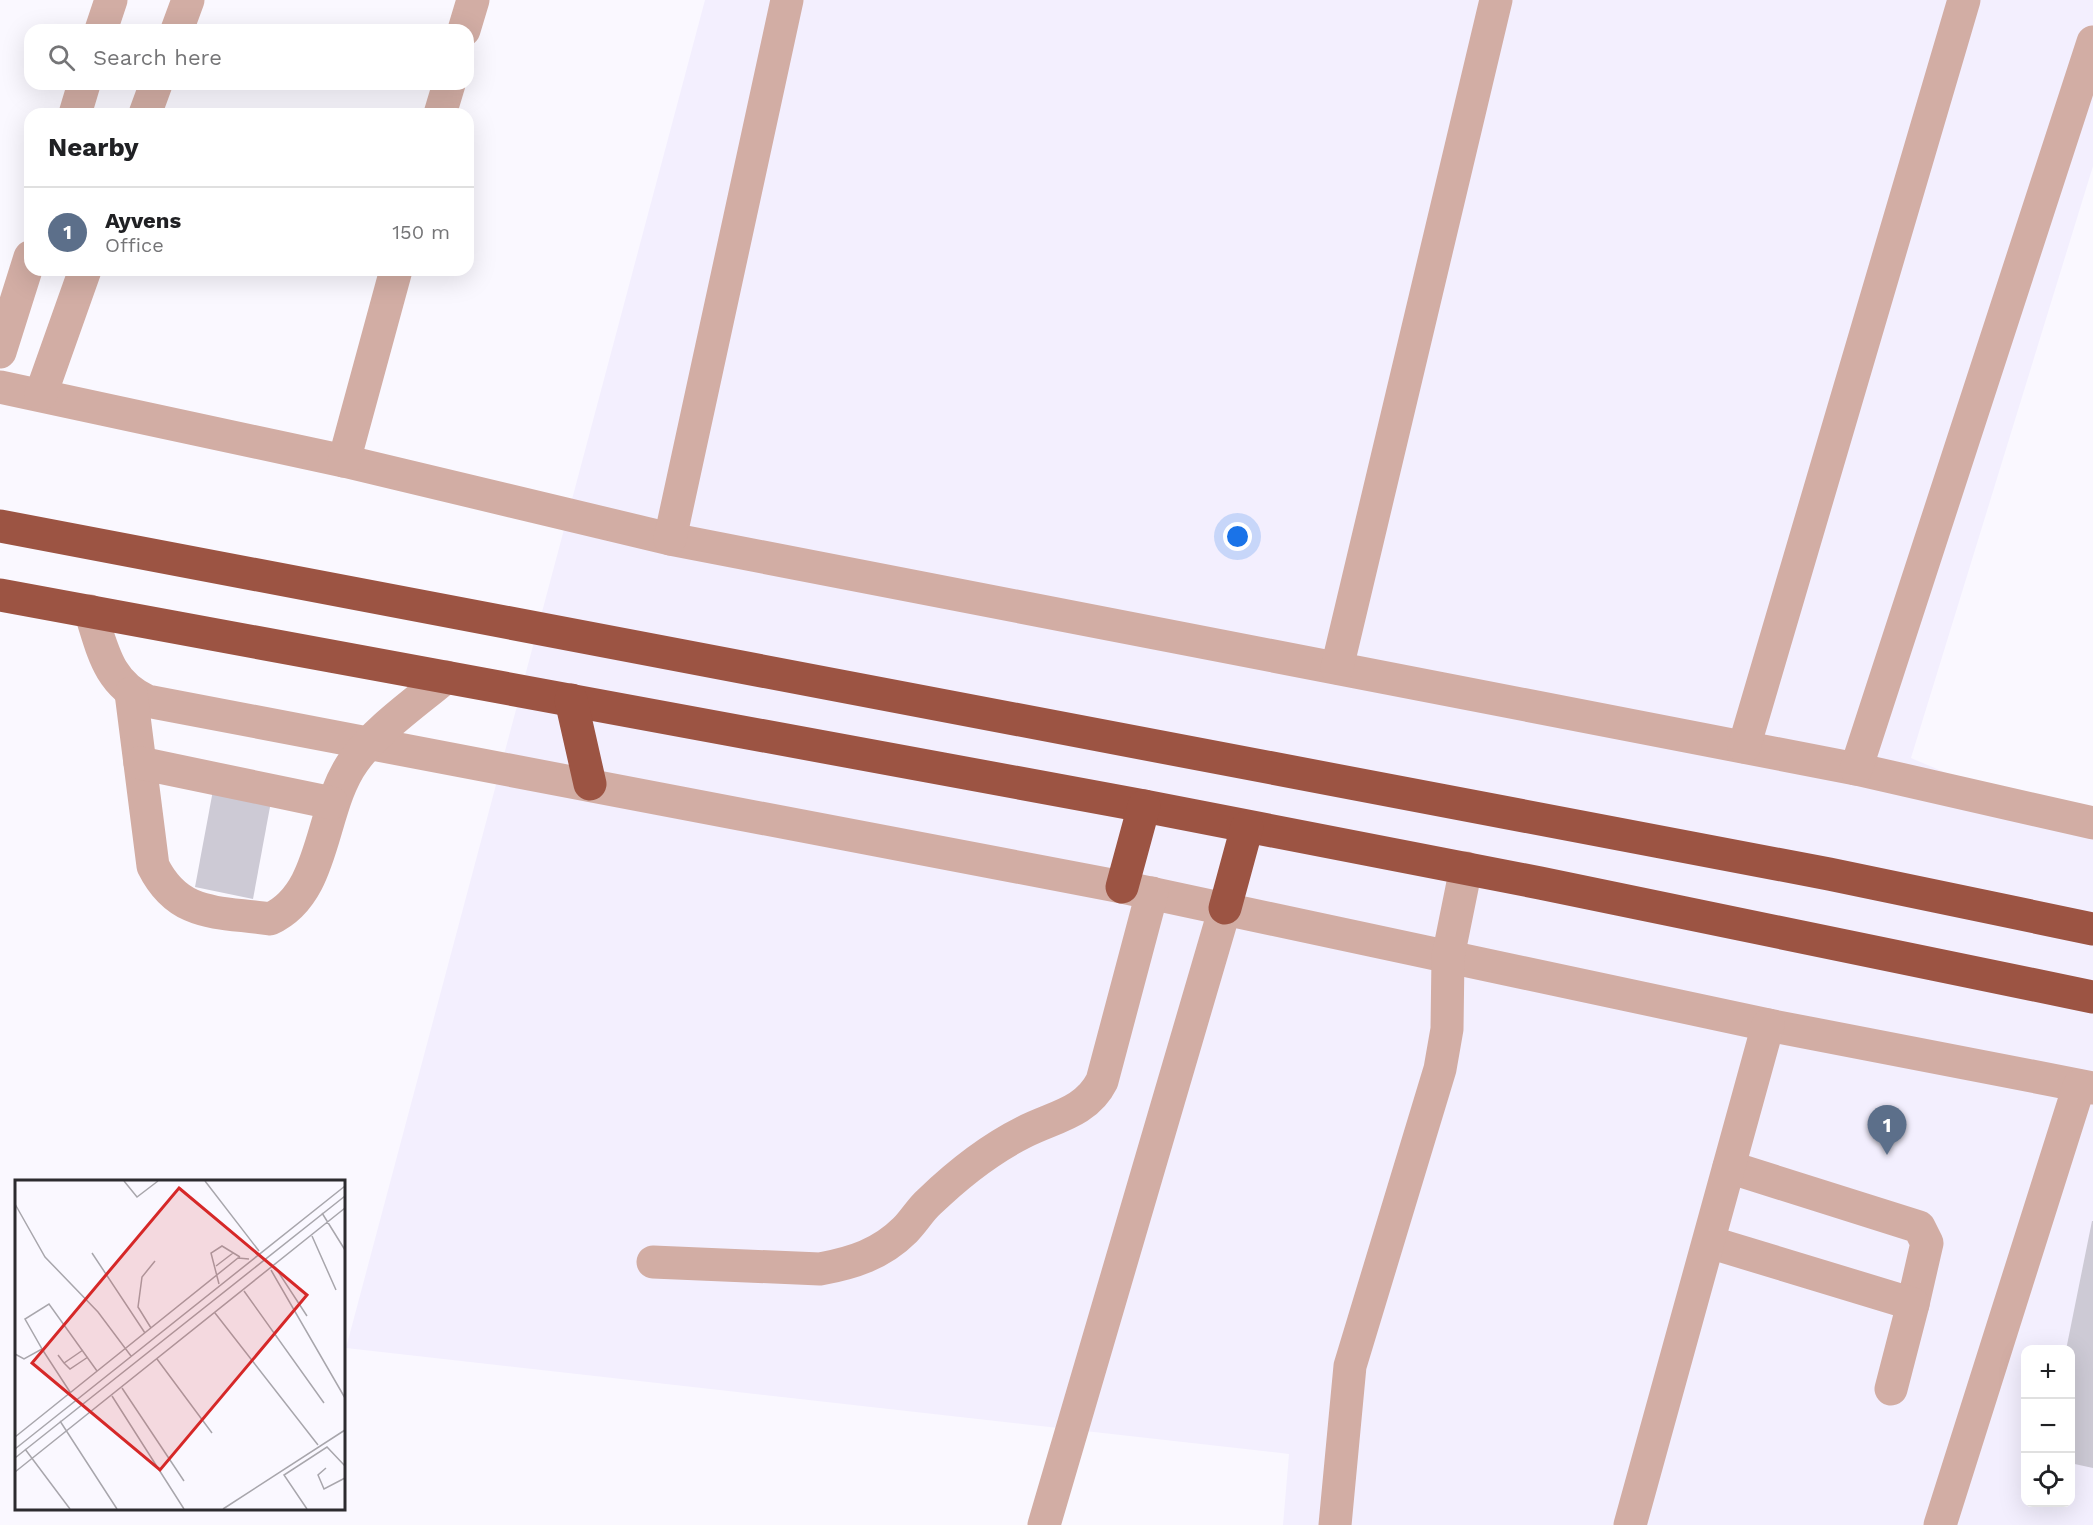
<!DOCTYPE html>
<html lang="en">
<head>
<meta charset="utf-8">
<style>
	:root { --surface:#fff; --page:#f6f6f6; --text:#202124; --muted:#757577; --line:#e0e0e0; --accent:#db2777 }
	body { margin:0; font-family:"Work Sans",sans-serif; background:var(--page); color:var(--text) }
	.controls { position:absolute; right:18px; bottom:18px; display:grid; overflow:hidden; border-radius:12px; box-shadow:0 6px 24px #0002 }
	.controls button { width:54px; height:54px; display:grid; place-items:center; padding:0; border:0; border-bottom:2px solid var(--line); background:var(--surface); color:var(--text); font:30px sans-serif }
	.you { position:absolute; left:1238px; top:537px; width:21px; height:21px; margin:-15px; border:4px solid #fff; border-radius:50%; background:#1a73e8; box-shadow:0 0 0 9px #1a73e833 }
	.badge { display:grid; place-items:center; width:39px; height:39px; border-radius:50%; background:var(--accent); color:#fff; font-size:20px; font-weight:700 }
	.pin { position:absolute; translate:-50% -50px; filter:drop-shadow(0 2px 3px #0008) }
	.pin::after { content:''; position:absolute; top:32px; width:21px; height:18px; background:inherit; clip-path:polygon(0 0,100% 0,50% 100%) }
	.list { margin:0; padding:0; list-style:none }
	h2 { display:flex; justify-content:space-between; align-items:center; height:78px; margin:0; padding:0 24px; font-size:26px }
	h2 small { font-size:20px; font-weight:400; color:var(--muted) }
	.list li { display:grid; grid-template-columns:39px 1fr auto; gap:18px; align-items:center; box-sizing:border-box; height:90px; padding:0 24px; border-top:2px solid var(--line) }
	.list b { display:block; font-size:22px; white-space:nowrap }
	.list p { margin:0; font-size:20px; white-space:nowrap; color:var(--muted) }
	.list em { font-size:20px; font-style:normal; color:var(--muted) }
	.icon { flex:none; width:33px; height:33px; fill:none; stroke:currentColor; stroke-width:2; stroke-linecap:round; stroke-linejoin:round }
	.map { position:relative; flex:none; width:2093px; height:1525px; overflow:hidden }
	.search { position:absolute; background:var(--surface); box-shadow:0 6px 24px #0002; left:24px; top:24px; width:450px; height:66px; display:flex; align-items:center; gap:15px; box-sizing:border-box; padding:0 21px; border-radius:18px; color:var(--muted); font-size:22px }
	.panel { position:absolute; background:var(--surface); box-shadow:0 6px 24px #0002; left:24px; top:108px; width:450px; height:168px; border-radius:18px }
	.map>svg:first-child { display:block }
</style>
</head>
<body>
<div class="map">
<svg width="2093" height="1525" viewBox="0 0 2093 1525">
	<rect width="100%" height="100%" fill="#faf8ff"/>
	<path fill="#f3effe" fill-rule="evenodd" d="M705,0h1388v166l-182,592 182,77v690h-810l6,-71 -943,-106zM2026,1350h44v152h-44z"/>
	<g fill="#cdcad5">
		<polygon points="214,785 272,796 253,899 195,887"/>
		<polygon points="2092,1221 2093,1221 2093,1468 2070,1463 2070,1350 2066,1350"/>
	</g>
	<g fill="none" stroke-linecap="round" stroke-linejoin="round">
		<g stroke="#d2ada4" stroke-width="33">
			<polyline points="101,30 111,0"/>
			<polyline points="177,30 188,0"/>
			<polyline points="464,30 473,0"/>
			<polyline points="75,114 84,84"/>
			<polyline points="145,114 156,84"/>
			<polyline points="440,114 449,84"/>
			<polyline points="0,352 30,257"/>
			<polyline points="0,387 344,461 670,539 1856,769 2093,823"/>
			<polyline points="41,394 85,270"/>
			<polyline points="344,461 396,270"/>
			<polyline points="670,539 787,0"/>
			<path d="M90,611c13,39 17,71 57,90l975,186 646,138 325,63"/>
			<polyline points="1337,668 1496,0"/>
			<path d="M131,693l22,173c26,52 65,45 117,53 57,-26 49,-110 84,-158 23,-32 61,-58 92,-84"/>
			<polyline points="1744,747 1964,0"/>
			<polyline points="140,763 332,803"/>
			<polyline points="1856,769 2093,42"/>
			<polyline points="1729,1167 1919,1227 1927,1243 1913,1304"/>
			<polyline points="1709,1242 1913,1304 1891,1389"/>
			<path d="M653,1262l167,7c33,-6 61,-15 85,-39 9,-9 15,-20 24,-28 29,-28 59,-52 95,-70 29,-15 62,-19 78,-51l50,-188"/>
			<polyline points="1044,1525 1225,908"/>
			<polyline points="1335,1525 1350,1366 1440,1069 1447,1029 1448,957 1466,868"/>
			<polyline points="1630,1525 1768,1025"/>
			<polyline points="1940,1525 2079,1086"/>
		</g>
		<g stroke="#9c5443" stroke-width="33">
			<polyline points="0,526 1829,874 2093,929"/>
			<polyline points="0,595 1144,806 1540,883 2093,997"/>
			<polyline points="571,700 590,784"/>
			<polyline points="1122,887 1144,806"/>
			<polyline points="1225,908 1247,827"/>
		</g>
	</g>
	<g transform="translate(15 1180)">
		<rect width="330" height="330" fill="#faf8ff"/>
		<path fill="none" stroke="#a8a6ac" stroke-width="1.5" d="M109,1l13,16 21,-16M190,1l54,70M0,24l30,53 53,55 33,44M307,33l23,37M297,56l24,54M77,73l53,80M201,86l17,-13M260,87l32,49M256,90l74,128M204,104l-8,-31 11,-7 18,11M229,111l80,112M200,133l103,132M136,148l-13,-21 4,-30 13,-16M27,169l28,43M0,174l9,5 18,-10 -17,-30 24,-15 48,67M43,175l6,8 19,-13M142,179l55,74M49,183l6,6 18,-12M107,208l62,93M97,216l72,113M45,241l57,88M0,257l223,-179 11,1M0,269l330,-263M10,269l45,60M0,278l330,-262M311,288l-8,7 6,14 21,-11M0,292l330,-264M208,329l122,-79M292,329l-23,-34 43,-28 18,19"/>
		<path fill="#d62828" fill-opacity="0.15" stroke="#d62828" stroke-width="3" d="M164,8l128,107 -147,175 -128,-107z"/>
		<rect width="330" height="330" fill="none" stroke="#2c2b2f" stroke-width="3"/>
	</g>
</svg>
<div class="controls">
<button>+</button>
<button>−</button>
<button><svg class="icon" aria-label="locate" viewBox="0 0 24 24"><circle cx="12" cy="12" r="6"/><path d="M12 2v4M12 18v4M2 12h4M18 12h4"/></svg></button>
</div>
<div class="you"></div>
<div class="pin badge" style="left:1887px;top:1155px;background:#5c6f8a">1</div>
<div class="search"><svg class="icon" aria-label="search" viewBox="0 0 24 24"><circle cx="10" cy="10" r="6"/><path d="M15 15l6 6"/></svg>Search here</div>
<section class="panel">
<h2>Nearby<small></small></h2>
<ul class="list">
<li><span class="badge" style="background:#5c6f8a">1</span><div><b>Ayvens</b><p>Office</p></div><em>150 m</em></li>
</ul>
</section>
</div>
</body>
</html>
